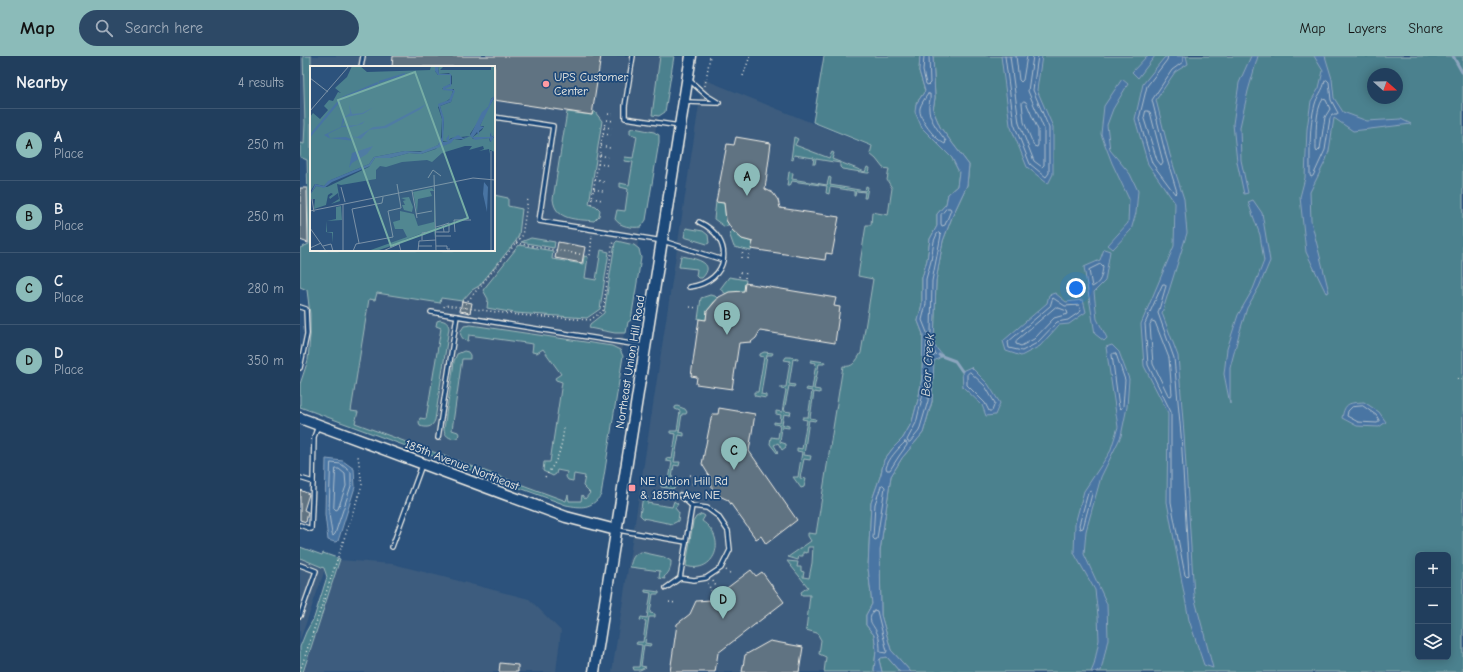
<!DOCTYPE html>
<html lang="en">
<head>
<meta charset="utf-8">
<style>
	:root { --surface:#213e5d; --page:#2d4966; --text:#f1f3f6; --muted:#a2aebc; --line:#3e5772; --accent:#8bbbb9 }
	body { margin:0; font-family:"Comic Neue",sans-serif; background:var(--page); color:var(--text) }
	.controls { position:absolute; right:12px; bottom:12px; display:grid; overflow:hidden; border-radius:6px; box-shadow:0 2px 10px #0003 }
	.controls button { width:36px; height:36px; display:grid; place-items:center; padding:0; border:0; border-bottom:1px solid var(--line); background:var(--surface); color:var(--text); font:20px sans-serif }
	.compass { position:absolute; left:1067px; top:12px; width:36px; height:36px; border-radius:50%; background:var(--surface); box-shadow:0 2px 10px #0003; rotate:110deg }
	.you { position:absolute; left:776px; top:232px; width:14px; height:14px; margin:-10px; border:3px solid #fff; border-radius:50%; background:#1a73e8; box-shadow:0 0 0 6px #1a73e833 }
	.badge { display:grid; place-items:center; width:26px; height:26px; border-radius:50%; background:var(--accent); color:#111; font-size:13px; font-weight:700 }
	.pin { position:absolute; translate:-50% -33px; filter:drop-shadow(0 1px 2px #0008) }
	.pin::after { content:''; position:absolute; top:21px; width:14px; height:12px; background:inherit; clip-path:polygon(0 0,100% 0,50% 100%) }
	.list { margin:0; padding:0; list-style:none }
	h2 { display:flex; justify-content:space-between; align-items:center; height:52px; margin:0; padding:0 16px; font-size:17px }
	h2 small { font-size:13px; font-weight:400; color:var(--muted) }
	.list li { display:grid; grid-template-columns:26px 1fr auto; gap:12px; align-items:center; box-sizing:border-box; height:72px; padding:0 16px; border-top:1px solid var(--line) }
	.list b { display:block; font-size:15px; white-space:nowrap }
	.list p { margin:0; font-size:13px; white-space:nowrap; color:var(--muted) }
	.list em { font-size:13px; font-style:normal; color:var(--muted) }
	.icon { flex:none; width:22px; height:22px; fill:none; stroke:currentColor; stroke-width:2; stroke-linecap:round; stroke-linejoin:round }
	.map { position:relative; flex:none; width:1163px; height:616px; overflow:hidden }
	header { display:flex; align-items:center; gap:24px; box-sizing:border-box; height:56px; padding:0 20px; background:var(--accent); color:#111 }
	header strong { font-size:19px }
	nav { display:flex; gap:22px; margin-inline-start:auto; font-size:14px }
	.search { width:280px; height:36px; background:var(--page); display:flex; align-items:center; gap:10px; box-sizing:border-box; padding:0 14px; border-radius:22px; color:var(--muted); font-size:15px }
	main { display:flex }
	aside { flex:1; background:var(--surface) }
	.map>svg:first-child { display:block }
</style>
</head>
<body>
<header>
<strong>Map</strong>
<div class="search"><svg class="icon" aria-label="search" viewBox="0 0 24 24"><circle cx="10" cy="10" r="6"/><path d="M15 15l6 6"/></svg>Search here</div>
<nav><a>Map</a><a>Layers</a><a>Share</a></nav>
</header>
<main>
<aside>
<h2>Nearby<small>4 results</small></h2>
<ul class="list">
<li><span class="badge">A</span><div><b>A</b><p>Place</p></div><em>250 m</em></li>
<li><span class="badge">B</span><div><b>B</b><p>Place</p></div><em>250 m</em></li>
<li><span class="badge">C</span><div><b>C</b><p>Place</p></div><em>280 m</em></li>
<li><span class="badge">D</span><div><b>D</b><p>Place</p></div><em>350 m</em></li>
</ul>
</aside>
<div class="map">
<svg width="1163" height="616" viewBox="0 0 1163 616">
	<rect width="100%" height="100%" fill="#2c527c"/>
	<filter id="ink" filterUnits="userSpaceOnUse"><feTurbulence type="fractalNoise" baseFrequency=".025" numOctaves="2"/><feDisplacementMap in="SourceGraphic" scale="8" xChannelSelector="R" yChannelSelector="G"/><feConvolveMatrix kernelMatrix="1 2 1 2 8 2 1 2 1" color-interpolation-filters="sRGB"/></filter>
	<g filter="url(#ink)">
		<g fill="#3c5c7e">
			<polygon points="0,0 367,0 299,439 288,449 270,448 24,359 18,194 194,194 194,11 11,11 11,103 0,98"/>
			<polygon points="403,23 599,102 545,616 312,616"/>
			<polygon points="0,496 28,505 0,584"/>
			<polygon points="40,504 93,508 229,543 261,575 256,616 3,616"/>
		</g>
		<g fill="#4b818e" stroke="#a0b9bb" fill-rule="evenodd">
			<path d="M3,0h8v194h183v-55l14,3v8l14,3 -3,26 -3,6 -37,45 -7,4 -10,11 -21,-3 -1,5 -63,-10 -2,7 -6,-1 -18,112 7,1 -3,11 211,78 2,-6 1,6h12l1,-6 3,4 5,-6 -7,-7 2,-10 -11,-2 -1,7 -5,-1 -2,-3 1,-5 -10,-2 -1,4 -3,2 -10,-5 1,-9h6l12,-80 -6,-2 -1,-2 6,-4 -18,-25 -6,4 -5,-1 1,-8 -64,-9 -1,6c-5,-1 -7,-4 -8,-9l4,-6 7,-1 141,21 8,4 3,6 -22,139c-10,14 -19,13 -35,10l-266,-98v-23l8,-24 2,-24v-22l-3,-24 -7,-3v-39l9,-4 -2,-84 -7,-3v-14l4,1 1,-20z"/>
			<polygon points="360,0 374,0 365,56 359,60 352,59"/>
			<path d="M524,0h96l-1,15 6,20 -9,13 6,24 30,30 7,14 -2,14 -9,8 -2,10 -9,10v12l-7,13 -3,21 -5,18v26l-4,17 5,13 -1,43 -3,19 -7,26 -9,16 -10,10 -9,12 -3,14 -10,29 -3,65 4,36 -6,11v10l8,10 2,15 -2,20 2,2h-52l2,-15 -7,-3 2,-14 -4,-7 -11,-3 4,-35h-8l-1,-3 7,-5 -21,-26 11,1 -1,5h4v4l3,1 -1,5 6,1 3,-15 1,-16h-5l-1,6 -4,-1v4h-4l-1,4 -10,-3 23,-16 -3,-5v-3l8,1 27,-168c10,2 13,-5 18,-13l12,-74 -15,-3 8,-51h5l1,-13 16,3 4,-27 -5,-8 2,-11 -6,-1 -7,-9 -6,-5 2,-8 -59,-24z"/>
			<path d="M633,0h530v616h-552l-20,-22 -10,-35 -1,-64 11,-75 11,-18 21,-25 9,-31 4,-121 7,-40 9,-24 15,-32 2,-20 -29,-38 -7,-17 2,-12zM1073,18h24v24h-24zM1118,499h30v102h-30z"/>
			<path d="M293,55l2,1 7,9 -13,83 7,2 4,4 -1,6 -5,5c-17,-2 -39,0 -41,-22l14,-87 25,3z"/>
			<path d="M334,72l20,4 5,3v7l-13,78 -5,7c-9,1 -21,0 -26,-8l2,-9 8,1 3,-22 -8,-2v-4l9,2 4,-23 -9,-1 1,-4 8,1 4,-22 -7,-2v-5z"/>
			<polygon points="494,81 498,83 495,89 529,102 532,96 534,97 532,103 565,116 567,111 570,112 569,117 567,117 542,113 540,111 540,107 516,103 515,108 513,108 514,102 494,99 493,104 491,103"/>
			<polygon points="489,116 493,117 492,123 527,129 529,121 531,122 530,129 565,135 566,130 568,131 566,142 564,142 565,136 556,135 555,140 554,140 554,135 530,131 529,138 526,137 527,130 492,125 490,130 487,130"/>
			<polygon points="416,146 424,147 426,164 429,168 425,171 414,163"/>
			<polygon points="386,172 403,175 408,179 409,187 407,188 384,181"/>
			<polygon points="432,174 442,183 453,186 451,195 434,191 429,177"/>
			<polygon points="231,182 255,186 254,192 221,186"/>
			<polygon points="317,185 334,189 339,193 341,202 331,264 328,266 326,277 315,277 289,272 290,268 304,257 315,187"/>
			<polygon points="219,189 253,195 252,203 283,208 284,200 288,201 285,222 296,224 301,194 309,196 300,253 287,262 215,257 187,252 188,243 183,234"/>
			<path d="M381,200c12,2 37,6 21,22h-4l-2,-2 1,-7 -18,-2z"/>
			<polygon points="429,221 446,224 444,235 426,238 420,233"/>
			<polygon points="410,239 415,240 417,242 407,255 406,264 398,263 401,242"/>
			<path d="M140,264c6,1 8,3 9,8l-14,92c-3,8 -8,8 -15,6l-1,-4 1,-4 6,1 15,-91 -5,-2 1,-5z"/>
			<path d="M164,295l4,1 2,3v4h-8l-10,71 6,2 1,2 -1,3c-5,4 -13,0 -14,-7 0,-5 2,-11 2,-16 3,-18 6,-35 8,-53l3,-7z"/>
			<polygon points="464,296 473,297 472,299 467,299 461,338 466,339 466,342 455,340 454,338 454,336 458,336 464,301 460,300 460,298"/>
			<polygon points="486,301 489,301 498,302 498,304 493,303 489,328 495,329 494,331 489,330 484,355 491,356 490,359 484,358 482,368 489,370 489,372 482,371 480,386 486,388 486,391 482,394 478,387 474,389 478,396 477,397 470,388 471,381 478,382 480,369 474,368 474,366 480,367 481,359 476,358 476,355 482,356 486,334 481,333 481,331 486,331 490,305 484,304"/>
			<polygon points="511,304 525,306 524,308 519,308 514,333 520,334 520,337 514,336 510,362 516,363 515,365 509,364 504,399 511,400 510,404 504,403 500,422 506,423 504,431 501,432 493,421 498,421 502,396 497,395 497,392 502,393 507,364 502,363 503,361 508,361 512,335 506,334 507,332 512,333 516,307 510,306"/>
			<polygon points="377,350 385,353 387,356 386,358 382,358 379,376 384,377 384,380 379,379 374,406 380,406 379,410 374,409 371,429 375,430 374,433 361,431 361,430 368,430 372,406 366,405 366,402 372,403 376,378 370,377 370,375 377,375 380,355 375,353 375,351"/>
			<polygon points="343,440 348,441 347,447 372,451 374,445 378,448 375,452 379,457 378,465 372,468 343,462 340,459"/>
			<path d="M402,458l3,2 -3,5c27,18 12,54 -16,45l7,-44 3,-5z"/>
			<polygon points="0,491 22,499 23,497 40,503 3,616 0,616 0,591 6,576 14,562 27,521 24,512 0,502"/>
			<path d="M341,496l23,5 7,4c0,8 -2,12 -7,16l1,2 -6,-1 1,-7 -30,-4c2,-8 3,-13 11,-15z"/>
			<polygon points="345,534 359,536 359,538 353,538 350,557 355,558 355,561 349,561 345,587 351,588 350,590 344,589 341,610 346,611 340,614 334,614 333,611 339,611 342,589 336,588 337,586 343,586 346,565 340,564 341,561 347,562 351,537 345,536"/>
			<polygon points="581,601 587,601 600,616 582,616 579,604"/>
		</g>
		<g fill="#4874a3" stroke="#8da6bf">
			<polygon points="620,0 633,0 635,42 633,54 640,71 669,109 667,129 652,161 643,185 636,225 634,289 642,299 641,301 634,305 632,345 623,377 602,402 591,420 580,495 581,559 591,594 611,616 600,616 587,601 581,602 579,604 582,616 576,616 574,615 576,594 574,579 566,569 566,559 572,548 568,512 571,447 581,418 584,404 593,392 603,382 612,366 619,340 622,321 623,278 618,265 622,248 622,222 627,204 630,183 637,170 637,158 646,148 648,138 657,130 659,116 652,102 622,72 615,56 616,48 625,35 619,15"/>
			<polygon points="701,0 742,0 737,34 753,71 753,118 748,128 727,111 710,69"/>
			<polygon points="847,0 855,0 838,22 832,16"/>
			<polygon points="868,0 886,0 888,8 875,16 856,44 870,99 884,143 887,177 862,257 878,300 884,378 894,540 913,612 904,609 889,564 867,446 868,357 844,310 841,268 874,190 875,147 848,108 835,63 843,28 864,2"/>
			<polygon points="951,0 958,0 948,35 940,71 941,104 948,137 944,138 937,106 933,68 939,27"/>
			<polygon points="1014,0 1025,0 1032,23 1034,42 1043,56 1067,65 1101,63 1111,68 1053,75 1034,62 1029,95 1026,104 1010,136 1011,165 1029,236 1026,237 1006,196 1000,141 1005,122 1007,73 1011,45 1019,32 1023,15"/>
			<polygon points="822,23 828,28 813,53 807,69 810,94 830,118 838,135 836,157 831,174 813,193 808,189 828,167 829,143 812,107 801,78 804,50"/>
			<polygon points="953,144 962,157 970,205 959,231 947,252 939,278 930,312 930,348 924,318 927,293 938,259 953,233 964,205 960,179 948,146"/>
			<polygon points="804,193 810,195 805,225 794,236 797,263 807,282 804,285 795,278 784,211 800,204"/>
			<polygon points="755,237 766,246 783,244 786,256 769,268 759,269 740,290 721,300 706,295 703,285 747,247 749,239"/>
			<polygon points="812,289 819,296 829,323 827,351 821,380 801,421 786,475 784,498 807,548 808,583 801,615 791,616 794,609 799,584 798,560 795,534 774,497 775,468 784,435 810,396 818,371 806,291"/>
			<polygon points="671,311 688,328 700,347 695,359 686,360 682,349 663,331 662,315"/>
			<path d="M1064,346l15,10 7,10 -7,5 -22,-1 -15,-8c3,-16 7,-15 22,-16z"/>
			<polygon points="26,403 43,405 54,413 55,431 38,485 35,486 28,484 25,458"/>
		</g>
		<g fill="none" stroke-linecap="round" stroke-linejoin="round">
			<g stroke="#afbfcc" stroke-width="1">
				<polyline points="624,0 623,15 626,28 628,29 630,27 629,0"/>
				<polyline points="705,0 714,68 730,108 746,121 749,117 749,72 733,34 738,0"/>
				<polyline points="710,0 719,67 734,105 742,111 744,109 744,73 728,35 733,0"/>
				<polyline points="716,0 719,24 721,26 723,24 727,0"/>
				<polyline points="868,0 867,4 847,30 839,63 852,107 875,138 877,136 866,100 852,44 872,14 883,6 883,0"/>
				<path d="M1027,24l2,2 2,18 7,13 -1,2h-5l-2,3 -5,32 -12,26 -2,1 -1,-2c0,-21 -1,-51 5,-71 2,-8 8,-13 10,-23z"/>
				<path d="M628,38h2c1,6 -2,11 -1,16 1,11 11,23 17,31l-1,3c-9,-4 -27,-25 -25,-36 1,-4 5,-10 8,-14z"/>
				<path d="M1023,43l3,1 4,9 -5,8 -5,32 -3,3 -1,-2c0,-13 -1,-41 7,-51z"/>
				<polygon points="724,45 726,46 738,74 738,89 737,91 734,90 724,66 722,47"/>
				<polygon points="846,55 848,55 850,56 863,106 861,109 857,104 844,63"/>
				<polygon points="647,152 650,152 651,154 645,169 642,170 641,168 641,159"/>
				<polygon points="639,177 641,179 632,225 631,277 628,279 622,264 626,248 626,223 631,205 634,185 637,178"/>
				<path d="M801,208l2,2c-1,9 -2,17 -11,21l-3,-17z"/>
				<polygon points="863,228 865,228 866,230 858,257 874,302 881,378 889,519 887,521 885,519 871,446 871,356 848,309 845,268"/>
				<polygon points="753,242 765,250 779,249 781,255 768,264 757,266 737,287 722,295 709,292 708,286 750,250"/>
				<polygon points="756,251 767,255 768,258 754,262 734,283 721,290 716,288 716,285"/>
				<polygon points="852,265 855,266 869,302 872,338 871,340 868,339 853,308 850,269"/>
				<polygon points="627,286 630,286 631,291 636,298 628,306 626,304"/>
				<polygon points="814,297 816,298 825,324 823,350 821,353 819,351 812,299"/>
				<polygon points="670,316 685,330 695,347 692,355 689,355 685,347 667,329 667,319"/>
				<polygon points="626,327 629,328 628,345 619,375 610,386 608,386 607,384 616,367"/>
				<polygon points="1063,350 1076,359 1079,364 1079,366 1077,367 1058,366 1047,360 1048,355 1052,351"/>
				<path d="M605,386l2,1v2l-8,11 -9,14h-3l-1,-2c3,-10 11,-18 19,-26z"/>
				<polygon points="31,407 41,408 51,416 51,430 35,478 33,480 32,478 29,458"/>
				<polygon points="36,413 39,413 45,418 46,430 38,453 36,454 34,452"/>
				<polygon points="583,429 585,431 577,483 575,484 573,482 575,448 581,430"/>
				<polygon points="791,435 792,438 783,472 780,473 779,469 788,437"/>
				<path d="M574,554l3,1 10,40 -1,2 -6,-1c0,-5 0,-14 -3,-19 -4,-10 -11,-11 -3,-23z"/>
			</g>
			<g stroke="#8da6bf" stroke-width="3">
				<polyline points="1153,0 1162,16"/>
				<polyline points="639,299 655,305 662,315"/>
			</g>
		</g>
		<g fill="#617382" stroke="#f4f1e8">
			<polygon points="93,0 301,0 292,59 194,44 194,11 92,11"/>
			<polygon points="436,81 471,87 465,133 473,137 478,144 480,152 539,161 532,198 526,197 525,204 451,193 453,186 442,183 432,174 426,164 424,147 416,146 427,88 434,89"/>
			<polygon points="0,132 7,132 8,187 0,184"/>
			<polygon points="258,186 285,191 282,207 255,202"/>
			<polygon points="445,227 536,242 534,250 540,251 535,287 460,275 456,282 451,286 439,287 432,333 396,328 397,321 391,320 399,263 406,264 407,255 419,241 429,236 444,235"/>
			<polygon points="162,245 172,247 170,257 160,255"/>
			<polygon points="419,352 455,358 449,395 497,464 466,488 461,480 456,483 428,444 413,437 410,421 402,408 412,358 418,358"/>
			<polygon points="0,434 9,438 4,454 8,456 6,466 0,464"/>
			<polygon points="451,514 456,520 462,516 484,546 418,597 415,616 370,616 377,568 390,558 396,545 411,544"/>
			<polygon points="470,585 503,591 499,616 442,616 445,599"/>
			<polygon points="200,607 218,609 218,616 199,616"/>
		</g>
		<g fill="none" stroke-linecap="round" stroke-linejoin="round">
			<g stroke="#f4f1e8" stroke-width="6">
				<g id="lane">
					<polyline points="333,0 325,50 325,62 380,70"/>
					<polyline points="61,11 63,0"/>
					<polyline points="388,23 406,39 419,47"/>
					<polyline points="386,46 417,47"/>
					<polyline points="194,61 253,70 239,165 363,185 423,204"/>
					<path d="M389,231c41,-5 47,-48 10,-65"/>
					<polyline points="0,251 6,253 7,278 0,312"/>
					<polyline points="131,256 344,290"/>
					<polyline points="138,382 157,260"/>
					<polyline points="0,422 13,426 14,381 18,370"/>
					<polyline points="0,469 11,473 13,426"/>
					<polyline points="318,474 386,486"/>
					<polyline points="92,491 122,409"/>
					<polyline points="0,509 16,515 0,560"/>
					<polyline points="380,522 394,524 406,522 421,512 430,494 428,475 418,460 407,452 392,450 380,439"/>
					<polyline points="366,532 380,522 392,450"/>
				</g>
			</g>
			<g stroke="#f4f1e8" stroke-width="13">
				<g id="secondary">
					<polyline points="0,362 266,461 316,474"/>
					<polyline points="294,616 391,0"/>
				</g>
			</g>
			<g stroke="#f4f1e8" stroke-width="1.5" stroke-dasharray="1 3" stroke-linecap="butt">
				<polyline points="443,20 450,0"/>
				<polyline points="405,30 410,0"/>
				<polyline points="308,58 315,59"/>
				<polyline points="307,64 314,65"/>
				<polyline points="304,71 312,72"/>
				<polyline points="303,78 311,79"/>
				<polyline points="301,90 310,92"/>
				<polyline points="300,99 308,101"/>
				<polyline points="298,108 307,109"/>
				<polyline points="295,124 304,126"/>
				<polyline points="294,133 303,135"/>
				<polyline points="292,142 302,144"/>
				<polyline points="291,148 305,66"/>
				<polyline points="216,187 290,200 292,179"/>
				<polyline points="442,202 443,194"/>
				<polyline points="448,203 450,195"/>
				<polyline points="439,221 441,214"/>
				<polyline points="445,222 446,215"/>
				<polyline points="144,251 145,249 218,259 290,264 303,255 313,184"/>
				<polyline points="390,251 398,252"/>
				<polyline points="165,256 166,247 222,180 228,142"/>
				<polyline points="1157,322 1163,324"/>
				<polyline points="390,419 396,420"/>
				<path d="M245,421c14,-18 16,-27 19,-49"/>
				<polyline points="388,427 395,428"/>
				<polyline points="426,514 431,518"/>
				<polyline points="413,525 417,532"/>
				<polyline points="408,527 411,535"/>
				<polyline points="369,546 376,547"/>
				<polyline points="0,615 62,429 58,400"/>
			</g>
			<use href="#lane" stroke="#1f4a7a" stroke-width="3.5"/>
			<use href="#secondary" stroke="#1f4a7a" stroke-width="10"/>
		</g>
	</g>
	<g fill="#ff9aa2" stroke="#1f4a7a" stroke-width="1.5">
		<circle cx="246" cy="28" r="4"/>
		<rect x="328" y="428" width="8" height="8" rx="2"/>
	</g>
	<g text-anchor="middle" stroke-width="3.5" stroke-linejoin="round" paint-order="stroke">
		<g font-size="12" fill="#f4f1e8" stroke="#1f4a7a" text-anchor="start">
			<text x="254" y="25">UPS Customer<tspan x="254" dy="14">Center</tspan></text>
			<text x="340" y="429">NE Union Hill Rd<tspan x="340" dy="14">&amp; 185th Ave NE</tspan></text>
		</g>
		<g font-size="12" fill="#f4f1e8" stroke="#1f4a7a">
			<text transform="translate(330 306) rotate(-81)" y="4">Northeast Union Hill Road</text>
			<text transform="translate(162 409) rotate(21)" y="4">185th Avenue Northeast</text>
		</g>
		<g font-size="13" font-style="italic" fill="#dadede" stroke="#1f4a7a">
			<text transform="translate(627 309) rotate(-86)" y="5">Bear Creek</text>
		</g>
	</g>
	<g transform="translate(10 10)">
		<rect width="185" height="185" fill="#2c527c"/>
		<path d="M42,0h8l7,6 63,-2 1,-4h4v5l3,4h12v9l-8,5 11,1 -2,8 -13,9 4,12 -1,20 -3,6 -12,6h-21l-31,6 -5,7 -38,16 -7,6 -9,-2 -5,8v-75l3,-4 7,6 8,-9 -4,-4 5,-6 4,1 5,-9 3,1 -6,-5 12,-11zM128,0h6l-4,4h51v-4h4v30l-4,3 -1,6 5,-8v38l-3,2 -2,-4v4h-17l9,-7 2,-4h-4l8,-19 -18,27 3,5 16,-1 1,4 5,-6v16l-5,-2v4l-1,-5 -10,2 5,-2 -1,-3 -14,4 3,-4h-7l-23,7 -10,9 -5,-2 -25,2 -16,5 -6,-1 -4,4v9l-35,6 -4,-1 3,17 -9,3 8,-5 -1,-6 -8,6 -1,-2 4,-3 -2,-1 -3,2 -2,10 -12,4 1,-10h-4l-1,10v-14l6,-9 11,1 42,-20 6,-9h15l19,-5 12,1 15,-5 5,-7 1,3 5,-1 7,-5 7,1 9,-4 -19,2 -2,2v-5l-1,7 -6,-1 2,-19 -4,-16 11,-4 3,-13h-10l8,-5v-8l-3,-3 -10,1zM122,122l3,4v47l-1,-8h-6l-24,9 -1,2 -27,9h-8l39,-14 -4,-8h-8l-2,-7 7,-2v-9l14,3 4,12 16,-4v-31h-4l2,5 -14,3 -1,14 -4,-21zM99,131l4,10 -1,5 -8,-2 -2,-5h3l-2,-4 3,-1 -5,-2zM31,140l1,14 -15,1v11h6v11l-1,-10 -6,-1 1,-11 9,-2v-12z" fill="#4b818e"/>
		<path d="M125,0h3l1,8h12v12l-6,3h7l3,2 -4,11 -11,4 4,12 -1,24h5l-2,-3 3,-4v5l9,-5 5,3 7,-2 12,-24 6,-5 3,-8 4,-3 -15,30 4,1 -5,4v5l-2,-4 -4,5h17l1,-5 1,5 3,-2 -4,7 -2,-4 -14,2 -5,-4 -7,3h-9l-3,4 -30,11 -12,-1 -19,5h-15l-5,8 -38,16 -8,6 -8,-2 -6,9 5,-11 9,2 4,-5 41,-17 5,-7 31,-6 15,1 18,-7 4,-8v-18l-4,-15 11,-4 4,-9 -10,-1v-3l7,-3v-9h-12l-3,-4zM39,38l3,10 10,-1 12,-6 -11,7 -17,3 -4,9 15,-1 8,-4 -3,3 -11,3h-9l-14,7 2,4 16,-1 9,4 -26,-3 -5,-3 17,-8 2,-9 7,-5zM116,38l-5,5 -35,19 -17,2 -8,9 -11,-3 7,1 16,-10 11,-1zM63,80l-6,8 -15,9 -3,5 3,-15zM174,116l4,5 -1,25 -4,-18z" fill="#4874a3"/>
		<path fill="none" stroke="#4874a3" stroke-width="2" d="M69,16l26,-8M32,32l36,-15M0,70l30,-36"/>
		<path fill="none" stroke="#7c92a7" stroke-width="1" d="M0,12l18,14M0,45l39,-45M181,85v100M124,109l2,76M118,112l5,-8 8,6M31,121l4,15M102,125l5,27M2,133l2,13M33,138v47M0,145l163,-33 22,2M106,148l16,-3M126,161l7,-2 1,7M0,162l16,23M126,166h13v-9l-6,2M145,166l-1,-12h17M126,170h15M112,174v-7l10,-2M49,177l-7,-34 30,-6 1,-6M13,180l8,-2 2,7M108,180h14M126,180h11v3h3M0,182l11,-5M43,185l3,-7 37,-7 -5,-26 13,-3 -4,-24M73,185l16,-7 2,7M108,185l1,-10 17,-1"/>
		<path fill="#76ada5" fill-opacity="0.15" stroke="#76ada5" stroke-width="2" d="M105,6l53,146 -77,28 -53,-146z"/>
		<rect width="185" height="185" fill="none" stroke="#f4f1e8" stroke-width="2"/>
	</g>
</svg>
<div class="controls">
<button>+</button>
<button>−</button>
<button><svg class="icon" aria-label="layers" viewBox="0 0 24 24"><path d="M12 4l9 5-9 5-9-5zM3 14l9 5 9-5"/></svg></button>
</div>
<svg class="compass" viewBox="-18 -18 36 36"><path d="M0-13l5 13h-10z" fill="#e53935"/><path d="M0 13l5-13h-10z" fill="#a2aebc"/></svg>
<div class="you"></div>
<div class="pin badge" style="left:447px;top:140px">A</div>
<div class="pin badge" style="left:427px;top:279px">B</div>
<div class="pin badge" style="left:434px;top:414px">C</div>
<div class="pin badge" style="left:423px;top:563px">D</div>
</div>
</main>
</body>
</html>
